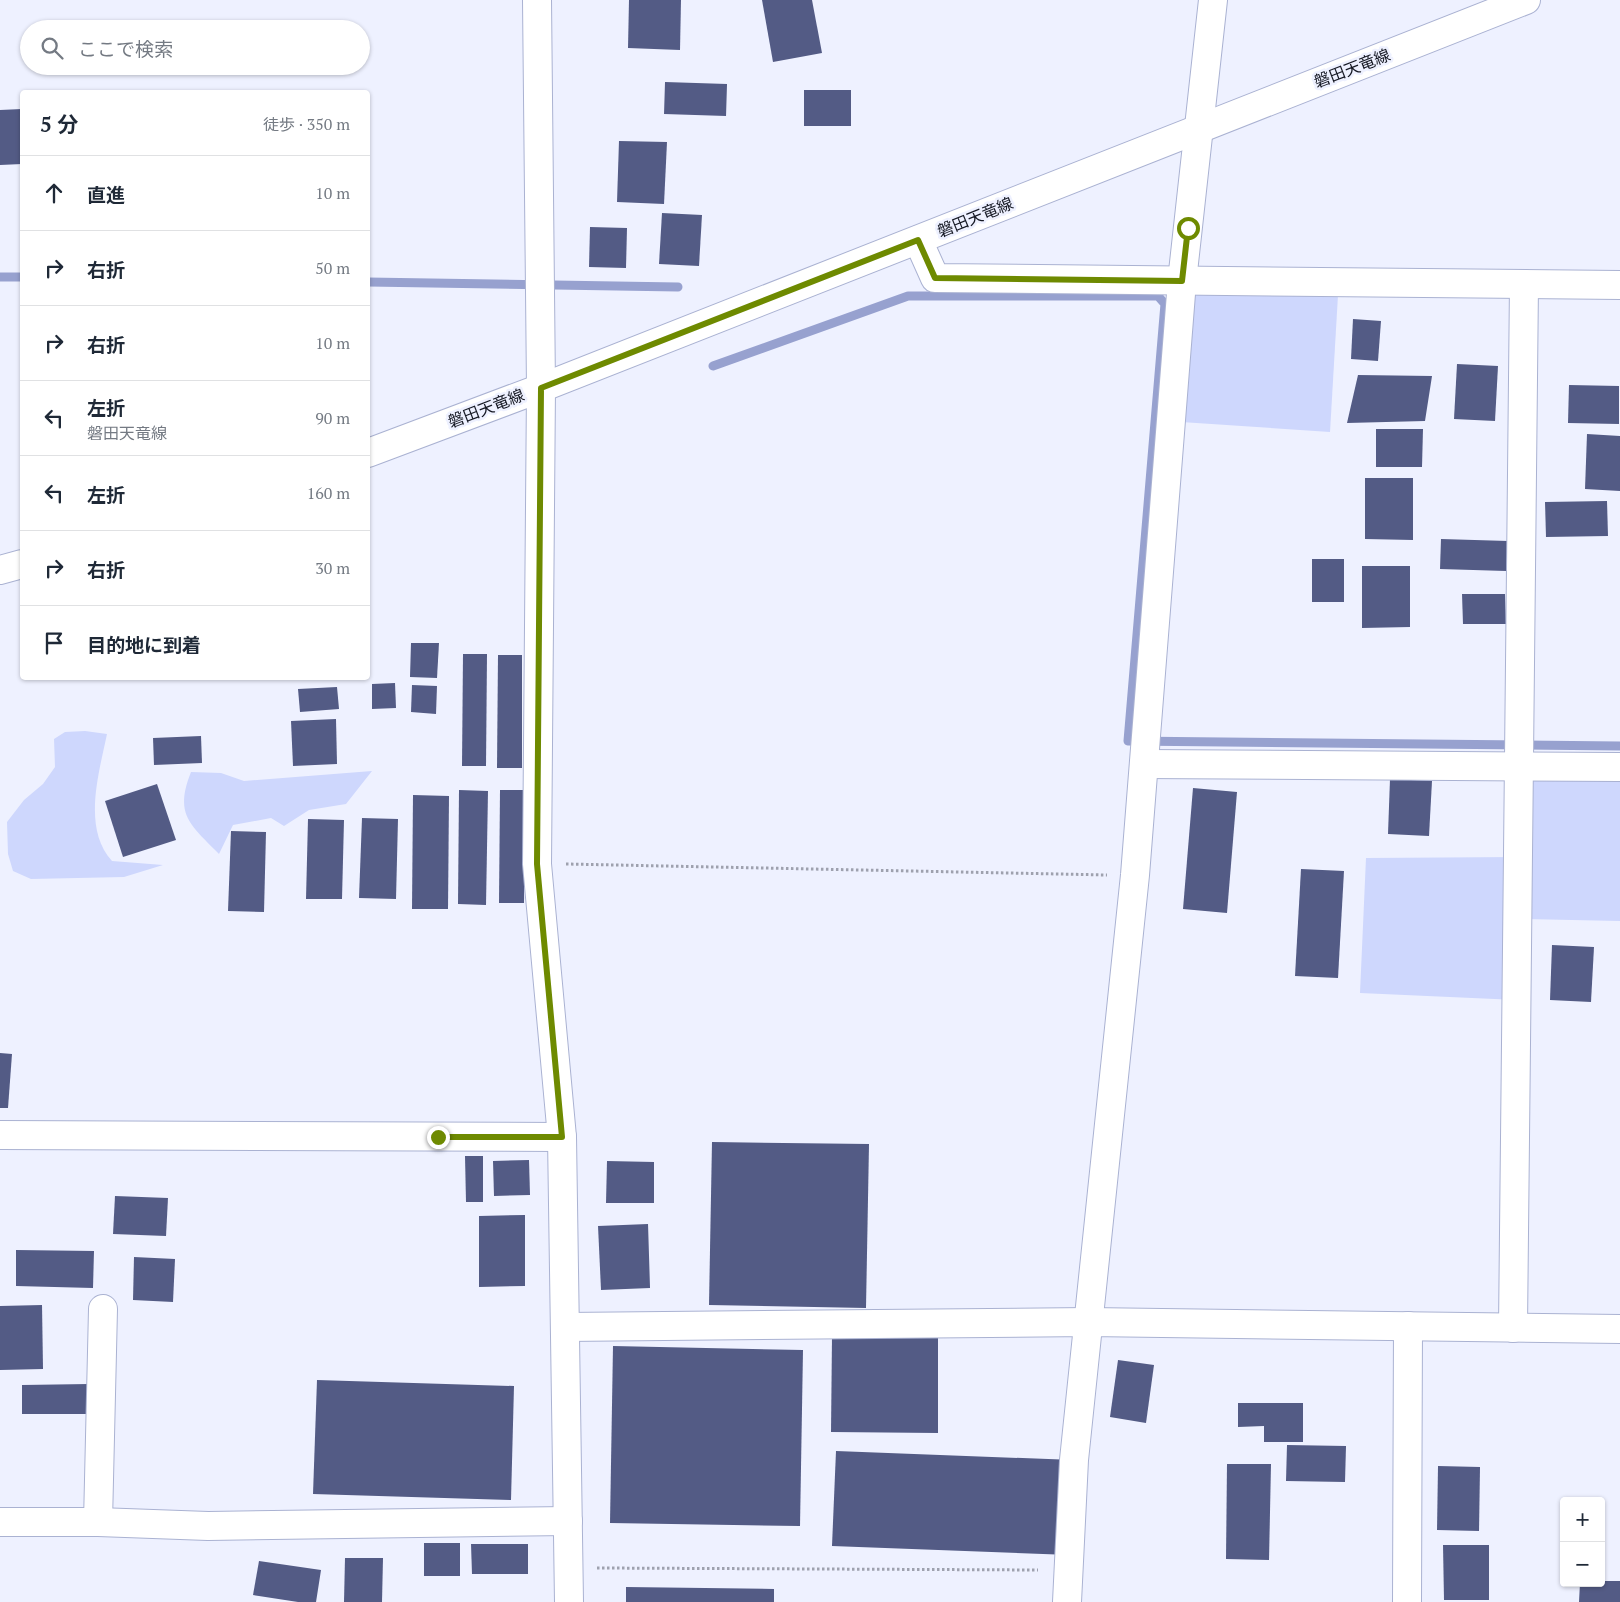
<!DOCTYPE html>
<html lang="ja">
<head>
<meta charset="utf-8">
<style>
	:root { --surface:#fff; --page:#f2f2f3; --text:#1f2937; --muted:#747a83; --line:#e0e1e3 }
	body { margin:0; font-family:"PT Serif","Noto Sans JP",serif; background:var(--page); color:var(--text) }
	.controls { position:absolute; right:15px; bottom:15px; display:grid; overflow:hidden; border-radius:5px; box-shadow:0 1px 4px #0004 }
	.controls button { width:45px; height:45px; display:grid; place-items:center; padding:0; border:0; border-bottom:1px solid var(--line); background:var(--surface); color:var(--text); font:25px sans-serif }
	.stop { position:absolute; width:15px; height:15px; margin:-11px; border:4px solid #6e8a00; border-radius:50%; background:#fff }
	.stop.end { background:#6e8a00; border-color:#fff; box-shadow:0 1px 5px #0008 }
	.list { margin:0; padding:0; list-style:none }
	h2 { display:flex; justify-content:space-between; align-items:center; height:65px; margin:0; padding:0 20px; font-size:21px }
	h2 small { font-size:16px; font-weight:400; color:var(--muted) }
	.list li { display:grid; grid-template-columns:32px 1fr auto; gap:15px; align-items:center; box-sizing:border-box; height:75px; padding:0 20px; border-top:1px solid var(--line) }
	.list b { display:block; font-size:19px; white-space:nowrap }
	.list p { margin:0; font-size:16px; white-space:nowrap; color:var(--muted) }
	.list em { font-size:16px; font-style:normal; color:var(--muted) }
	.icon { flex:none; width:28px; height:28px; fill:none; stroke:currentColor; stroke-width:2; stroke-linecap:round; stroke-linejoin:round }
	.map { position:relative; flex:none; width:1620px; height:1602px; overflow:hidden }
	.search { position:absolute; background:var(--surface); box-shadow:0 1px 4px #0004; left:20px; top:20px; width:350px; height:55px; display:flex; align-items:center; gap:12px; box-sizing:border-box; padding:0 18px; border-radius:28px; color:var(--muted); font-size:19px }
	.panel { position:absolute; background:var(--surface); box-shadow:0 1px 4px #0004; left:20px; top:90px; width:350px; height:590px; border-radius:5px }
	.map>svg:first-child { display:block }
</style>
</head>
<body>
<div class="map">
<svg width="1620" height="1602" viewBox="0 0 1620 1602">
	<rect width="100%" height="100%" fill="#eef1ff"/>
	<g fill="#ced7fd">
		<polygon points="1194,289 1338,295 1330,432 1181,422"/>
		<path d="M85,731l22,3c-8,39 -25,94 5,127l51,4 -39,12 -93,2 -18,-8 -5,-17 -1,-32 17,-22 19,-16 12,-17 -1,-28 11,-7z"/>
		<polygon points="1519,766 1620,767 1620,921 1518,919 1517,1000 1360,993 1366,858 1518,857"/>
		<path d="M372,771l-26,33 -37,6 -25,16 -13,-8 -38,7 -14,29c-29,-30 -45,-39 -28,-82l30,1 23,8z"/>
	</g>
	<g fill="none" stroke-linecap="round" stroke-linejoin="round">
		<g stroke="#97a1cf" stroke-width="9">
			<polyline points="0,277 22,277"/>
			<polyline points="368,282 678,287"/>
			<polyline points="713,366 908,296 1158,296 1165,304 1128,741 1620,746"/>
		</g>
	</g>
	<g fill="#535b85">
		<polygon points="629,0 681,0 680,50 628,48"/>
		<polygon points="762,0 812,0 822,53 773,62"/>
		<polygon points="665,82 727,84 726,116 664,114"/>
		<rect x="804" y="90" width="47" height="36"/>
		<polygon points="22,109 22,164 0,165 0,110"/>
		<polygon points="619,141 667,142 664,204 617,202"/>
		<polygon points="662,213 702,215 699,266 659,264"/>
		<polygon points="590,227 627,228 626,268 589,267"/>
		<polygon points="1353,319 1381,321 1378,361 1351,359"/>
		<polygon points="1457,364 1498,366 1495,421 1454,419"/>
		<polygon points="1358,375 1432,376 1425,421 1347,423"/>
		<polygon points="1569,385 1619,386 1619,424 1568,423"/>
		<polygon points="1376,429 1423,429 1422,467 1376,467"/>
		<polygon points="1587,434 1620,436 1620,491 1585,489"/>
		<polygon points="1365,478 1413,478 1413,540 1365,539"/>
		<polygon points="1607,501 1608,536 1546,537 1545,502"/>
		<polygon points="1441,539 1508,541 1506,571 1440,569"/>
		<rect x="1312" y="559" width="32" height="43"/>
		<polygon points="1362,566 1410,566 1410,627 1362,628"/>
		<polygon points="1462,594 1505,594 1506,624 1463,624"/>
		<polygon points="411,643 439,643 437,678 410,677"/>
		<polygon points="368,654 370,654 369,672 368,672"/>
		<polygon points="463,654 487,654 486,766 462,766"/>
		<polygon points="498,655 522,655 522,768 497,768"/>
		<polygon points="395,683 396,708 372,709 372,684"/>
		<polygon points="412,685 437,686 436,714 411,712"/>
		<polygon points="337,687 339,709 300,712 298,689"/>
		<polygon points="336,719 337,764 293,766 291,721"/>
		<polygon points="201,736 202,763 154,765 153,738"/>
		<polygon points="1390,779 1432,781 1429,836 1388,834"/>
		<polygon points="157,784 176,840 123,857 105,801"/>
		<polygon points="1193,788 1237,792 1227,913 1183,909"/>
		<polygon points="459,790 488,791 486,905 458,904"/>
		<polygon points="500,790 525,790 524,903 499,903"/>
		<polygon points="413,795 449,796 448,909 412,909"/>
		<polygon points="362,818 398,819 396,899 359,898"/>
		<polygon points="308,819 344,820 342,899 306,899"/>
		<polygon points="231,831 266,832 264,912 228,911"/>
		<polygon points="1301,869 1344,871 1338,978 1295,976"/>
		<polygon points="1552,945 1594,947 1591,1002 1550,1000"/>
		<polygon points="0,1053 12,1054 8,1108 0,1108"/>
		<polygon points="712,1142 869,1144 866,1308 709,1305"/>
		<polygon points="465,1156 483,1156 483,1202 466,1202"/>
		<polygon points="529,1160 530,1195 494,1196 493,1161"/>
		<polygon points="607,1161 654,1162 654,1203 606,1203"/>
		<polygon points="115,1196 168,1198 166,1236 113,1234"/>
		<polygon points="525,1215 525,1286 479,1287 479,1216"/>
		<polygon points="648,1224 650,1288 601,1290 598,1226"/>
		<polygon points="16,1250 94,1251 93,1288 16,1286"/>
		<polygon points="134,1257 175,1259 173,1302 133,1300"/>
		<polygon points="42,1305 43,1369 0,1370 0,1306"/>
		<polygon points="832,1337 938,1338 938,1433 831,1432"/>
		<polygon points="613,1346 803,1350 800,1526 610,1523"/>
		<polygon points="1118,1360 1154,1365 1146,1423 1110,1417"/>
		<polygon points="317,1380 514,1386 511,1500 313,1494"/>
		<polygon points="89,1384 89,1414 22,1414 22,1385"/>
		<polygon points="1238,1403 1303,1403 1303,1442 1264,1442 1264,1426 1238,1427"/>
		<polygon points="1287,1445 1346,1446 1345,1482 1286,1481"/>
		<polygon points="836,1451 1074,1460 1070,1555 832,1546"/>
		<polygon points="1227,1464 1271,1464 1269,1560 1226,1559"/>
		<polygon points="1438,1466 1480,1467 1479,1531 1437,1530"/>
		<rect x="424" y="1543" width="36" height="33"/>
		<polygon points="471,1544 528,1544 528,1574 472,1574"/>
		<polygon points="1443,1545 1489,1545 1489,1600 1444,1600"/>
		<polygon points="345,1558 383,1558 382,1602 344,1602"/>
		<polygon points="259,1561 321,1570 316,1602 298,1602 253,1595"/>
		<polygon points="1601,1581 1620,1581 1620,1602 1579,1602 1580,1583 1601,1583"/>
		<polygon points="626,1587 774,1589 774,1602 626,1602"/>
	</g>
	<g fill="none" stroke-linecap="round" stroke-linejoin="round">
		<g stroke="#aab2d2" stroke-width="30">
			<g id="street">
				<polyline points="918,240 935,278 1620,285"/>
				<polyline points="1144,764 1620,767"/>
				<polyline points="0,1135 562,1137"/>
				<polyline points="565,1327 1089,1322 1620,1329"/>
				<polyline points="1513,1328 1524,284"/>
				<polyline points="0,1522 98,1522 208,1526 568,1521"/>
				<polyline points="98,1522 103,1309"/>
				<polyline points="1067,1602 1074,1460 1135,875 1182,281 1213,0"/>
				<polyline points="1407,1602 1408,1326"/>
			</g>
		</g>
		<g stroke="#aab2d2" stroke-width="30">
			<polyline id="secondary" points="537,0 541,388 537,864 562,1137 569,1602"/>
		</g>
		<g stroke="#aab2d2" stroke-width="30">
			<g id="primary">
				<polyline points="368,453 541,388 1526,0"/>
				<polyline points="0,570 22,564"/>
			</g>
		</g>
		<g stroke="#9ea1ae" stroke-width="3" stroke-dasharray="2.5 2.5" stroke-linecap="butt">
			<polyline points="566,864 1107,875"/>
			<polyline points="597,1568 1038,1570"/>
		</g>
		<use href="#street" stroke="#fff" stroke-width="28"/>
		<use href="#secondary" stroke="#fff" stroke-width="28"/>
		<use href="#primary" stroke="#fff" stroke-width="28"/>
	</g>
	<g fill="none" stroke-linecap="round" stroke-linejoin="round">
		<polyline stroke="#6e8a00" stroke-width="6" points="438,1137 562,1137 537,864 541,388 918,240 935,278 1182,281 1188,228"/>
	</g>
	<g text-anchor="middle" stroke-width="5" stroke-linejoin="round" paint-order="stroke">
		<g font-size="16" fill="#141722" stroke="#eef1ff">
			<text transform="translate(1352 68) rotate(-21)" y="6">磐田天竜線</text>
			<text transform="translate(975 217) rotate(-22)" y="6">磐田天竜線</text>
			<text transform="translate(486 408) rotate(-21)" y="6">磐田天竜線</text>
		</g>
	</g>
</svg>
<div class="controls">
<button>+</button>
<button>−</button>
</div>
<div class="stop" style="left:1188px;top:228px"></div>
<div class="stop end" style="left:438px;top:1137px"></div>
<div class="search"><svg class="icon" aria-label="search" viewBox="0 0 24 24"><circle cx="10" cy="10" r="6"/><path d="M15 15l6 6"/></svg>ここで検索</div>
<section class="panel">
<h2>5 分<small>徒歩 · 350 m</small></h2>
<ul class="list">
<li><svg class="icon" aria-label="ahead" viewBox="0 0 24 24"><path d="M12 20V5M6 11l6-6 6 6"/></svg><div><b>直進</b></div><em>10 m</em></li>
<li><svg class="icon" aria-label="right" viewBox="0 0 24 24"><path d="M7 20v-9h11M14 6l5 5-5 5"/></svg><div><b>右折</b></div><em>50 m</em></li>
<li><svg class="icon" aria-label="right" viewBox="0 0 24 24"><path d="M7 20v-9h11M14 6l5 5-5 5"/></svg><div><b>右折</b></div><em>10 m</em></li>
<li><svg class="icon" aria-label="left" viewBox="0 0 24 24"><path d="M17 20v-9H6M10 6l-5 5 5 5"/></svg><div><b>左折</b><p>磐田天竜線</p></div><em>90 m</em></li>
<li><svg class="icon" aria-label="left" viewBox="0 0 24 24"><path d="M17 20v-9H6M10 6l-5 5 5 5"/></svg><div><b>左折</b></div><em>160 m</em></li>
<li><svg class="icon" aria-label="right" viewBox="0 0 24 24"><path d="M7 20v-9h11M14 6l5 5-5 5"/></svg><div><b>右折</b></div><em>30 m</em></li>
<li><svg class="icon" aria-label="arrive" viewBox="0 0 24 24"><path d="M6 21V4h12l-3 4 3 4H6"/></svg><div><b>目的地に到着</b></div></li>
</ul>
</section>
</div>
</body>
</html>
